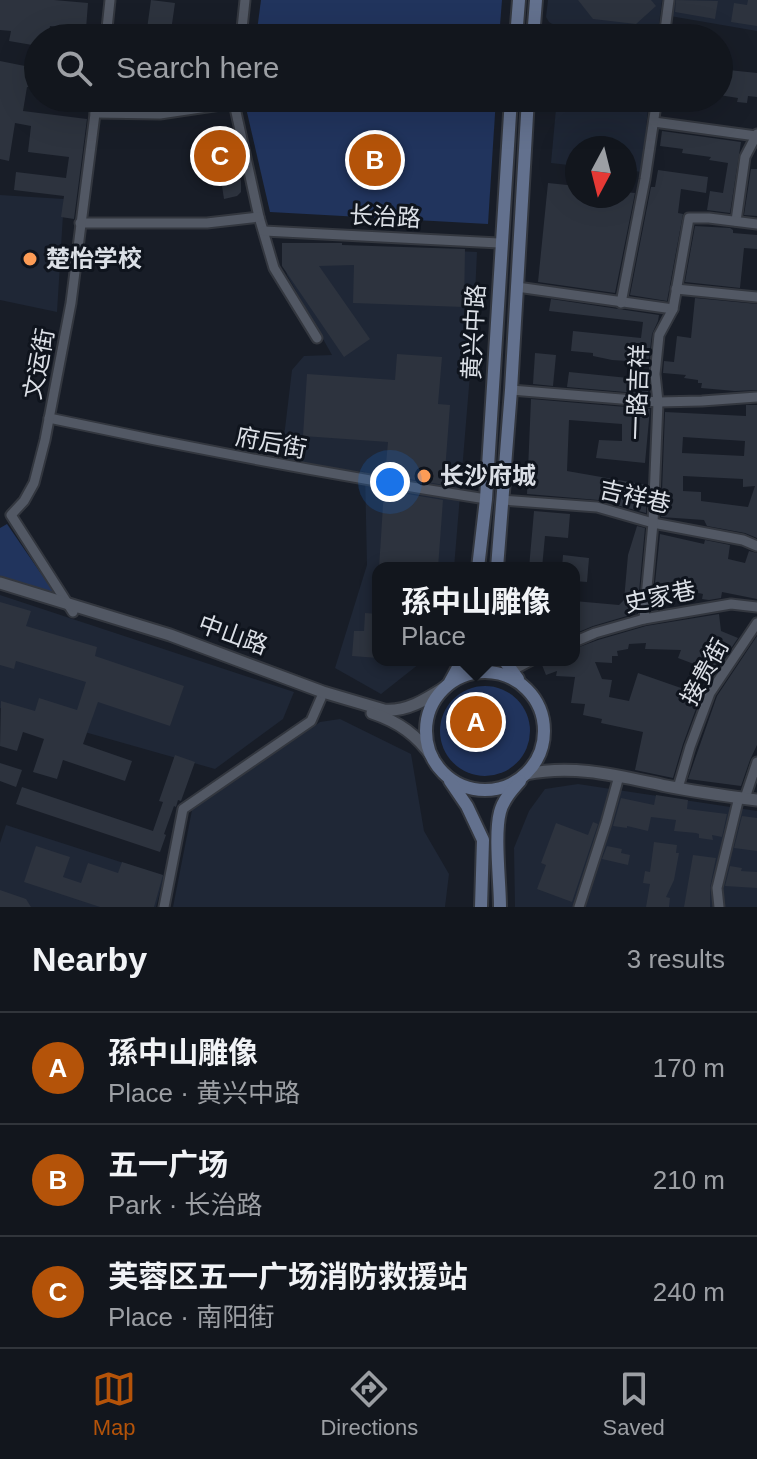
<!DOCTYPE html>
<html lang="en">
<head>
<meta charset="utf-8">
<style>
	:root { --surface:#12161d; --page:#1f232a; --text:#f1f3f6; --muted:#9c9fa4; --line:#31353b; --accent:#b45309 }
	body { margin:0; font-family:Arial,"Noto Sans SC",sans-serif; background:var(--page); color:var(--text) }
	.compass { position:absolute; left:565px; top:136px; width:72px; height:72px; border-radius:50%; background:var(--surface); box-shadow:0 8px 32px #0002; rotate:187deg }
	.you { position:absolute; left:390px; top:482px; width:28px; height:28px; margin:-20px; border:6px solid #fff; border-radius:50%; background:#1a73e8; box-shadow:0 0 0 12px #1a73e833 }
	.badge { display:grid; place-items:center; width:52px; height:52px; border-radius:50%; background:var(--accent); color:#fff; font-size:26px; font-weight:700 }
	.pin { position:absolute; translate:-50% -50%; border:4px solid #fff; box-shadow:0 2px 8px #0006 }
	.popup { position:absolute; left:372px; top:562px; width:208px; height:104px; box-sizing:border-box; display:grid; place-content:center; border-radius:16px; background:var(--surface); filter:drop-shadow(0 2px 6px #0005); font-size:26px; white-space:nowrap; color:var(--muted) }
	.popup b { font-size:30px; color:var(--text) }
	.popup::after { content:''; position:absolute; left:50%; top:100%; margin-left:-16px; border:16px solid transparent; border-top-color:var(--surface) }
	.list { margin:0; padding:0; list-style:none }
	h2 { display:flex; justify-content:space-between; align-items:center; height:104px; margin:0; padding:0 32px; font-size:34px }
	h2 small { font-size:26px; font-weight:400; color:var(--muted) }
	.list li { display:grid; grid-template-columns:52px 1fr auto; gap:24px; align-items:center; box-sizing:border-box; height:112px; padding:0 32px; border-top:2px solid var(--line) }
	.list b { display:block; font-size:30px; white-space:nowrap }
	.list p { margin:0; font-size:26px; white-space:nowrap; color:var(--muted) }
	.list em { font-size:26px; font-style:normal; color:var(--muted) }
	.icon { flex:none; width:44px; height:44px; fill:none; stroke:currentColor; stroke-width:2; stroke-linecap:round; stroke-linejoin:round }
	.map { position:relative; flex:none; width:757px; height:907px; overflow:hidden }
	.search { position:absolute; background:var(--surface); box-shadow:0 8px 32px #0002; left:24px; right:24px; top:24px; height:88px; display:flex; align-items:center; gap:20px; box-sizing:border-box; padding:0 28px; border-radius:44px; color:var(--muted); font-size:30px }
	.sheet { height:440px; background:var(--surface) }
	nav { display:flex; justify-content:space-around; align-items:center; box-sizing:border-box; height:112px; border-top:2px solid var(--line); background:var(--surface); font-size:22px; color:var(--muted) }
	nav a { display:grid; justify-items:center; gap:4px }
	nav .on { color:var(--accent) }
	.map>svg:first-child { display:block }
</style>
</head>
<body>
<div class="map">
<svg width="757" height="907" viewBox="0 0 757 907">
	<rect width="100%" height="100%" fill="#181d27"/>
	<g fill="#1f2736">
		<polygon points="548,0 662,0 658,32 650,35 554,25 549,22 546,17"/>
		<polygon points="673,0 757,0 757,31 670,16"/>
		<polygon points="557,98 649,98 642,172 625,170 625,148 577,148 577,166 551,163"/>
		<polygon points="0,195 64,199 57,312 0,300"/>
		<polygon points="282,243 477,252 473,338 454,568 378,568 378,660 424,660 381,694 335,668 367,565 365,472 281,462 292,370 304,356 332,355 287,275"/>
		<polygon points="0,595 294,692 283,719 215,769 0,708"/>
		<polygon points="340,719 411,754 424,831 449,874 445,907 173,907 192,810 320,722"/>
		<polygon points="578,784 757,811 757,907 515,907 514,848 529,811 545,789"/>
		<polygon points="6,825 164,876 156,907 0,907 0,843"/>
	</g>
	<g fill="#21345d">
		<polygon points="261,0 502,0 499,38 256,38"/>
		<polygon points="248,98 496,98 488,224 270,212 246,108"/>
		<polygon points="7,524 55,594 0,578 0,528"/>
		<circle cx="485" cy="731" r="45"/>
	</g>
	<g fill="#2d333e" fill-rule="evenodd">
		<polygon points="0,0 54,0 88,3 86,29 50,26 48,38 38,38 38,46 9,41 11,31 0,30"/>
		<polygon points="151,0 175,3 170,38 138,38 139,28 147,29"/>
		<polygon points="578,0 651,0 656,6 636,24 593,19"/>
		<polygon points="676,0 718,1 715,19 675,12"/>
		<polygon points="748,0 757,0 757,26 731,22 734,3 747,5"/>
		<polygon points="0,61 35,68 31,87 27,87 23,111 87,119 74,219 61,217 64,196 14,190 16,172 66,178 69,157 28,152 31,126 15,123 9,161 0,159"/>
		<polygon points="719,69 757,73 757,97 748,96 747,103 737,102 738,98 719,95"/>
		<polygon points="662,131 741,142 730,213 707,210 710,191 723,193 728,163 709,160 711,157 682,153 683,149 660,146"/>
		<polygon points="230,135 241,181 241,192 237,196 224,199 220,173 209,173 204,140"/>
		<polygon points="751,169 757,169 757,216 744,215"/>
		<polygon points="658,170 708,177 706,193 681,189 678,213 683,214 667,301 630,295 651,187 655,187"/>
		<polygon points="548,183 577,186 577,196 625,196 625,192 635,193 615,293 538,282"/>
		<polygon points="695,226 730,228 733,230 733,233 757,235 757,249 744,248 740,288 685,282"/>
		<polygon points="282,243 342,243 342,245 465,249 464,307 353,303 354,265 319,266 370,339 344,357 282,266"/>
		<polygon points="695,298 757,304 757,390 735,391 701,388 702,383 698,383 698,380 684,378 686,375 663,373 664,361 674,362 677,336 691,338"/>
		<polygon points="551,299 659,315 658,321 652,334 648,365 642,364 642,360 627,358 627,361 612,360 593,356 593,353 571,351 573,331 641,338 643,322 549,311"/>
		<polygon points="535,353 556,355 553,386 533,384"/>
		<polygon points="397,354 442,357 438,404 450,405 444,485 385,475 388,442 303,436 307,374 395,380"/>
		<polygon points="569,372 648,380 648,394 567,387"/>
		<polygon points="531,399 650,409 645,463 596,458 599,440 622,441 622,424 569,420 567,471 647,485 646,513 598,500 527,494"/>
		<path d="M746,405h11v133l-12,-5 -38,-7 -3,-6 -43,-3 4,-105 81,4zM683,437l62,4 -1,15 -62,-3zM683,476l60,3v8l12,-1 -7,21 -47,-6v-9l-18,-1z"/>
		<polygon points="384,490 443,500 438,568 379,568"/>
		<polygon points="534,511 570,514 568,538 545,536 542,568 529,568"/>
		<polygon points="637,526 645,528 637,613 593,626 574,634 574,601 619,605 624,600 628,555"/>
		<polygon points="660,534 704,544 705,540 730,545 728,559 745,563 749,551 757,553 757,599 722,592 721,598 709,600 702,599 703,594 655,583"/>
		<polygon points="563,555 589,558 587,582 574,581 574,568 562,568"/>
		<polygon points="0,602 31,611 26,626 97,647 95,656 184,686 170,726 98,702 83,744 132,761 125,781 63,760 57,779 33,772 44,739 23,732 17,751 0,746 1,701 35,711 39,698 77,710 86,682 16,661 14,669 0,665"/>
		<polygon points="365,613 378,614 378,658 352,656 354,631 364,631"/>
		<polygon points="719,614 721,631 738,638 715,672 678,658 681,650 645,649 646,643 629,644 628,649 617,651 618,656 612,656 612,663 595,662 602,679 612,680 609,697 629,701 638,673 701,695 683,744 673,778 635,770 643,732 601,723 602,719 583,715 585,704 571,703 575,677 556,676 557,671 546,675 540,660 574,660 574,649 598,640 646,626"/>
		<polygon points="757,636 757,745 750,760 741,786 688,779 717,696"/>
		<polygon points="478,698 488,700 487,708 497,710 495,722 463,715 465,702 477,704"/>
		<polygon points="175,755 195,762 181,801 178,800 176,807 174,806 164,834 166,835 160,852 16,804 22,787 153,831 163,802 159,801"/>
		<polygon points="0,763 22,770 16,787 0,781"/>
		<polygon points="656,795 688,800 687,809 727,814 722,837 712,835 713,840 699,838 699,834 696,833 674,831 676,820 651,817 648,831 627,826 627,828 613,826 621,798 654,805"/>
		<polygon points="742,816 757,818 757,851 734,848"/>
		<polygon points="593,822 598,824 572,902 537,889 546,865 541,863 556,823 588,835"/>
		<polygon points="654,842 677,845 676,853 679,853 674,880 666,897 670,898 669,907 646,907 650,884 643,883 645,871 650,872"/>
		<polygon points="36,846 70,857 63,877 81,883 88,863 118,873 122,862 163,875 154,907 100,907 24,882"/>
		<polygon points="607,846 622,849 621,853 630,855 628,865 602,859"/>
		<polygon points="693,855 716,858 710,887 710,907 684,907"/>
		<polygon points="730,866 742,868 741,871 757,872 757,888 725,886"/>
		<polygon points="0,890 26,899 31,907 0,907"/>
	</g>
	<g fill="none" stroke-linecap="round" stroke-linejoin="round">
		<g stroke="#33373f" stroke-width="13">
			<g id="minor">
				<polyline points="106,38 110,0"/>
				<polyline points="241,38 245,0"/>
				<polyline points="664,38 669,0"/>
				<polyline points="235,98 234,103 259,217 274,268 317,338"/>
				<polyline points="95,113 160,114 234,103"/>
				<polyline points="654,122 756,136"/>
				<polyline points="736,221 745,157 757,134"/>
				<polyline points="80,223 207,223 259,217"/>
				<polyline points="264,231 499,243 502,240"/>
				<polyline points="517,287 673,309"/>
				<polyline points="676,289 757,297"/>
				<polyline points="621,303 645,179 657,98"/>
				<polyline points="511,390 658,402 702,401 757,397"/>
				<path d="M49,418c145,31 290,58 437,81"/>
				<polyline points="502,500 597,507 653,523 743,540 757,546"/>
				<polyline points="73,612 11,515 24,501 34,483 45,440 71,303 97,98"/>
				<polyline points="644,619 653,523 658,402 655,374 659,335 673,309 689,218 709,218 757,224"/>
				<polyline points="574,642 595,633 644,619 731,604 757,607"/>
				<polyline points="511,671 532,660"/>
				<polyline points="678,788 690,747 710,693 757,623"/>
				<polyline points="745,798 757,762"/>
				<polyline points="164,907 183,809 311,721 321,698"/>
				<polyline points="579,907 606,823 619,776"/>
				<polyline points="719,907 717,888 739,797"/>
			</g>
		</g>
		<g stroke="#33373f" stroke-width="15">
			<g id="tertiary">
				<path d="M0,583l170,52 153,57 61,18c24,2 44,-12 63,-24"/>
				<path d="M372,713c27,9 45,22 61,45"/>
				<path d="M526,774c49,-10 92,2 140,12 30,6 60,10 91,14"/>
			</g>
		</g>
		<g stroke="#33373f" stroke-width="16">
			<g id="secondary">
				<polyline points="516,38 519,0"/>
				<polyline points="533,38 536,0"/>
				<polyline points="478,568 486,499 511,98"/>
				<polyline points="497,568 511,390 528,98"/>
				<polyline points="504,660 518,679"/>
				<circle cx="485" cy="731" r="59"/>
				<polyline points="450,682 462,660"/>
				<polyline points="450,781 467,806 483,840 481,907"/>
				<path d="M500,907c0,-25 -6,-72 0,-95 3,-12 12,-22 20,-31"/>
			</g>
		</g>
		<use href="#minor" stroke="#525864" stroke-width="9"/>
		<use href="#tertiary" stroke="#525864" stroke-width="11"/>
		<use href="#secondary" stroke="#63718e" stroke-width="12"/>
	</g>
	<g fill="#fd9c56" stroke="#0f141d" stroke-width="3">
		<circle cx="30" cy="259" r="8"/>
		<circle cx="424" cy="476" r="8"/>
	</g>
	<g text-anchor="middle" stroke-width="6" stroke-linejoin="round" paint-order="stroke">
		<g font-size="24" fill="#dbdfe6" stroke="#0f141d">
			<text transform="translate(385 217) rotate(3)" y="8">长治路</text>
			<text transform="translate(474 332) rotate(-87)" y="8">黄兴中路</text>
			<text transform="translate(39 364) rotate(-79)" y="8">文运街</text>
			<text transform="translate(638 392) rotate(-88)" y="8">一路吉祥</text>
			<text transform="translate(271 443) rotate(11)" y="8">府后街</text>
			<text transform="translate(635 497) rotate(13)" y="8">吉祥巷</text>
			<text transform="translate(660 597) rotate(-12)" y="8">史家巷</text>
			<text transform="translate(233 635) rotate(20)" y="8">中山路</text>
			<text transform="translate(705 672) rotate(-61)" y="8">接贵街</text>
		</g>
		<g font-size="24" font-weight="bold" fill="#dbdfe6" stroke="#0f141d" text-anchor="start">
			<text x="46" y="267">楚怡学校</text>
			<text x="440" y="484">长沙府城</text>
		</g>
	</g>
</svg>
<svg class="compass" viewBox="-18 -18 36 36"><path d="M0-13l5 13h-10z" fill="#e53935"/><path d="M0 13l5-13h-10z" fill="#9c9fa4"/></svg>
<div class="you"></div>
<div class="pin badge" style="left:476px;top:722px">A</div>
<div class="popup"><b>孫中山雕像</b>Place</div>
<div class="pin badge" style="left:375px;top:160px">B</div>
<div class="pin badge" style="left:220px;top:156px">C</div>
<div class="search"><svg class="icon" aria-label="search" viewBox="0 0 24 24"><circle cx="10" cy="10" r="6"/><path d="M15 15l6 6"/></svg>Search here</div>
</div>
<section class="sheet">
<h2>Nearby<small>3 results</small></h2>
<ul class="list">
<li><span class="badge">A</span><div><b>孫中山雕像</b><p>Place · 黄兴中路</p></div><em>170 m</em></li>
<li><span class="badge">B</span><div><b>五一广场</b><p>Park · 长治路</p></div><em>210 m</em></li>
<li><span class="badge">C</span><div><b>芙蓉区五一广场消防救援站</b><p>Place · 南阳街</p></div><em>240 m</em></li>
</ul>
</section>
<nav>
<a class="on"><svg class="icon" aria-label="map" viewBox="0 0 24 24"><path d="M3 6l6-2 6 2 6-2v14l-6 2-6-2-6 2zM9 4v14M15 6v14"/></svg>Map</a>
<a><svg class="icon" aria-label="directions" viewBox="0 0 24 24"><path d="M12 3l9 9-9 9-9-9zM9 14v-3h6M13 9l2 2-2 2"/></svg>Directions</a>
<a><svg class="icon" aria-label="saved" viewBox="0 0 24 24"><path d="M7 4h10v16l-5-4-5 4z"/></svg>Saved</a>
</nav>
</body>
</html>
